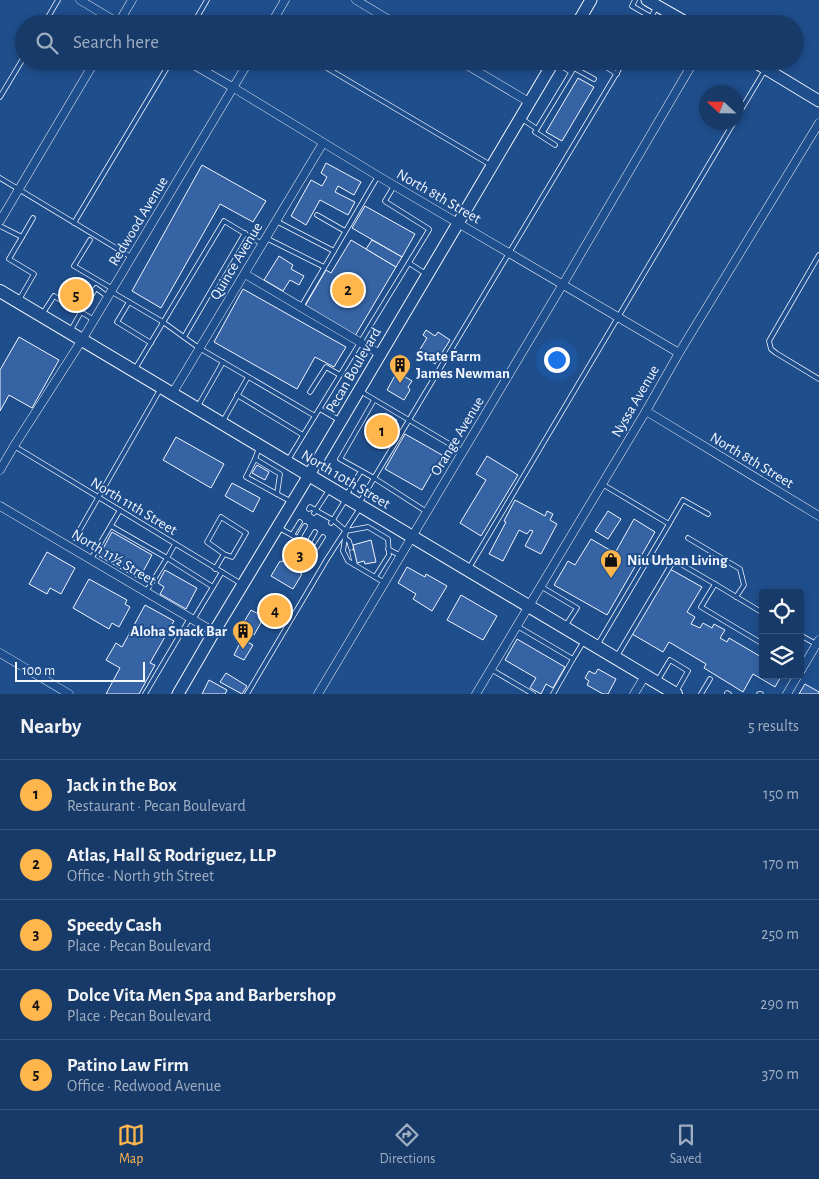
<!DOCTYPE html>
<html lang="en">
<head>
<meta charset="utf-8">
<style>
	:root { --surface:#173a69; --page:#20416f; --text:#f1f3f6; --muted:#9eadc0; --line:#36547d; --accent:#ffb74d }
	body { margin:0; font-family:"Alegreya Sans",sans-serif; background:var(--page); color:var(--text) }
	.controls { position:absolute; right:15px; bottom:15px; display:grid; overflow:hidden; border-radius:5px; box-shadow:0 2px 8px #0003 }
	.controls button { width:45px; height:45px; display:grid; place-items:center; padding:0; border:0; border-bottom:1px solid var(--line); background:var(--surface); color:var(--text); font:25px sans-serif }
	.compass { position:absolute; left:699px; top:85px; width:45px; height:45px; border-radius:50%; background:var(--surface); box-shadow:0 2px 8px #0003; rotate:292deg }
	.scale { position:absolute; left:15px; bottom:12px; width:130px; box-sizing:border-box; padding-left:5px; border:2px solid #f2f6ff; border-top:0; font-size:14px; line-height:18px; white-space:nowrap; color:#f2f6ff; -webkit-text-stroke:4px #1f4e8c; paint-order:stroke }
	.you { position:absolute; left:556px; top:359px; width:18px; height:18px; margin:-12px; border:4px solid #fff; border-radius:50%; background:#1a73e8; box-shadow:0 0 0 8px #1a73e833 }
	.badge { display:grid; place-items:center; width:32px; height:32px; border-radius:50%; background:var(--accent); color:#111; font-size:16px; font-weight:700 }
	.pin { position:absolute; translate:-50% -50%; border:2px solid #fff; box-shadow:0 1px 5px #0006 }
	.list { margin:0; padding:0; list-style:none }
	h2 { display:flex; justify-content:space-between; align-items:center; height:65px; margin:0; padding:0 20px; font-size:21px }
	h2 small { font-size:16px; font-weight:400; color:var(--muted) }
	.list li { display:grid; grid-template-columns:32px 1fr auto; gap:15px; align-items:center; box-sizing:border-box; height:70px; padding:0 20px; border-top:1px solid var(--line) }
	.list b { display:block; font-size:19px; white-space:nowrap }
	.list p { margin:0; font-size:16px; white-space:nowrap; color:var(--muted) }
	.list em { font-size:16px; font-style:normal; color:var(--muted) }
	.icon { flex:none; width:28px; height:28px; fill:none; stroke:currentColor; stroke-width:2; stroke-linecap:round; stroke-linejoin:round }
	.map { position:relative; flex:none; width:819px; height:694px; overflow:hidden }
	.search { position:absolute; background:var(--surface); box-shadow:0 2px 8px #0003; left:15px; right:15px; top:15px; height:55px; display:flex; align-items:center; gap:12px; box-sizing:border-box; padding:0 18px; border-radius:28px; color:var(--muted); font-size:19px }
	.sheet { height:415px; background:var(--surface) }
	nav { display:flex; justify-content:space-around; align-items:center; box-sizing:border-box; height:70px; border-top:1px solid var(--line); background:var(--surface); font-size:14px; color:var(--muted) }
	nav a { display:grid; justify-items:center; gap:2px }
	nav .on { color:var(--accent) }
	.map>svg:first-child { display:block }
</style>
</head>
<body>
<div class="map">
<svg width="819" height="694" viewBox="0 0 819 694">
	<rect width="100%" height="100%" fill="#1f4e8c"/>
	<g fill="#3563a3" stroke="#f2f6ff">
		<polygon points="578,78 594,87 562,141 546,132"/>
		<polygon points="326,163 361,182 354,195 338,186 335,192 355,202 348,215 320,200 306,225 291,216 311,180 322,186 327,177 321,173"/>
		<polygon points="202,165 266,201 253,222 220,204 161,308 132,291"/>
		<polygon points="365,206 415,234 402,257 352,228"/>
		<polygon points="351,240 396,267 355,336 305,306 326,270 331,273"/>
		<polygon points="372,240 402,257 396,267 366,249"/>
		<polygon points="279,256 293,265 291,269 304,276 299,285 290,280 283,291 264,280"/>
		<polygon points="243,289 346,347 334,367 315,357 297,389 214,342"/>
		<polygon points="426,330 435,336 438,332 450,340 435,364 425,357 427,355 419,351 427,338 423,335"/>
		<polygon points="19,337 59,360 32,408 9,395 0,411 0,370"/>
		<polygon points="397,372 412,381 408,387 410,390 404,400 387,390"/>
		<polygon points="385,413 397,420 379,448 367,441"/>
		<polygon points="405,434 442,455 422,490 385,469"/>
		<polygon points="176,437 224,464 211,488 163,460"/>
		<polygon points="487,456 518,475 481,536 460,523 486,480 476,474"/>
		<polygon points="257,465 269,472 265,480 252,473"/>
		<polygon points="232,483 260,498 253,512 225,496"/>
		<polygon points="515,500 545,516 547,511 553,514 550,520 557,524 541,554 525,546 533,531 530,530 527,534 519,530 503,561 489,554 506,522 504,521"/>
		<polygon points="608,511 621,519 608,539 595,531"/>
		<polygon points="634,519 655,532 607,615 554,585 568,561 575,565 591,539 615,553"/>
		<polygon points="112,532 152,555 139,579 99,556"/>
		<polygon points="371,540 376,562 365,564 364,561 357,563 353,545"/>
		<polygon points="295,544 313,555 306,567 288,555"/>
		<polygon points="47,552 75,568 61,594 50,588 47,594 29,584"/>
		<polygon points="285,556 301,565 297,571 302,574 293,589 271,576 280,561 282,562"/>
		<polygon points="407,567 425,577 426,574 447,586 432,611 413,599 416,594 398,583"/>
		<polygon points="670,569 702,587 687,612 695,617 691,624 700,628 703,623 712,628 714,624 725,630 720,638 727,642 729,638 763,658 763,675 782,675 775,687 753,674 743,692 704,668 706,664 669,642 663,652 632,634"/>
		<polygon points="165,570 197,588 186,609 160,594 164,587 158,583"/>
		<polygon points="89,579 127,600 125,604 130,607 119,627 112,623 109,629 73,608"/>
		<polygon points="461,595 497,616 483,640 447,620"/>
		<polygon points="268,597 291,611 282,626 259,612"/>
		<polygon points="145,605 174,621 150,663 155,665 139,694 106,694 120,668 106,660 116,643 122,647"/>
		<polygon points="251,610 264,617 254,635 241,627"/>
		<polygon points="242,639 253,645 244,660 234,655"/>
		<polygon points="517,639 565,667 553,688 546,684 541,694 530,688 536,678 505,660"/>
		<polygon points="598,669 616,679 608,694 603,694 587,685 589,681 585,678 589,671 595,674"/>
		<polygon points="226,673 247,686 242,694 220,682"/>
		<polygon points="209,680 227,690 225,694 202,694"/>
		<polygon points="805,684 819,692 819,694 799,694"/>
	</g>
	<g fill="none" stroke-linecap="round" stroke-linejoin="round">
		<g stroke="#f2f6ff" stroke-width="5.5">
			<g id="lane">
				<polyline points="635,0 632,6 651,17 656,8"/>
				<polyline points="44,24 58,0"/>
				<polyline points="193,24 207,0"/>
				<polyline points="647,24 651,17"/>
				<polyline points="315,61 489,164"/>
				<polyline points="591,61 595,64 600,63 617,74"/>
				<polyline points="556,63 571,72"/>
				<polyline points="0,97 24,57"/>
				<polyline points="736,118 765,70"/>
				<polyline points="522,119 537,129"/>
				<polyline points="555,145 535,132 537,129 574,68 594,79"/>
				<polyline points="0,178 131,257"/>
				<polyline points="317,215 345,231"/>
				<polyline points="276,221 334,251"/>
				<polyline points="74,223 171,61"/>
				<polyline points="0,226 22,237 9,259 34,274 19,300"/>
				<polyline points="22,237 33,218"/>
				<polyline points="266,238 324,267"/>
				<polyline points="90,240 74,266 113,289"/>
				<polyline points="819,255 769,341 771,349 776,353 819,379"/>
				<polyline points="409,263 426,274"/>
				<polyline points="112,292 163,322 199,348 315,416"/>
				<polyline points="129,302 117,322 151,343"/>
				<polyline points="301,307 378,176"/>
				<polyline points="43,313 54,296 81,312 96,288 108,297"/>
				<polyline points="71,330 81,312 94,320"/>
				<polyline points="184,337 245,233"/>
				<polyline points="135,369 224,221 262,244"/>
				<polyline points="360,391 409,420 624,61"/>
				<polyline points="310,392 326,367 340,375"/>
				<polyline points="237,395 303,435"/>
				<polyline points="374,400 340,459 374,478 409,420 463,452"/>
				<polyline points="198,406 223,362"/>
				<polyline points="320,409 339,420"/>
				<polyline points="223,421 248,377"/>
				<polyline points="14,446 240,583"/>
				<polyline points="259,448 255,459 280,474 277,494 290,501"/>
				<polyline points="255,459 246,477 277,494"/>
				<polyline points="288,460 429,230 429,229 386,202 385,201 394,186"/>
				<polyline points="347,494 361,471"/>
				<polyline points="360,502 374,478 427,512"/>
				<polyline points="309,509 310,507 333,520 346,531 343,551 348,561 385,583"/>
				<polyline points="314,513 329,490"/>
				<polyline points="331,523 346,499"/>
				<polyline points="669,524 683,500 708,514"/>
				<polyline points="111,526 167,558 146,592"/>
				<polyline points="279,528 316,548 323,537"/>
				<polyline points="346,531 368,527 388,539 389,555 375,577"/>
				<polyline points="292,535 300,522"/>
				<polyline points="75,538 161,388"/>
				<polyline points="298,538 305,526"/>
				<polyline points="345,538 349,541 351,548"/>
				<polyline points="688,538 740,569 744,585 736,597"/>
				<polyline points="175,544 167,558 213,587"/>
				<polyline points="308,544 315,532"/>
				<polyline points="388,549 401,556"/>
				<polyline points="352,552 355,565"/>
				<polyline points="91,559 120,510"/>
				<polyline points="469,568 734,122"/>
				<polyline points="215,569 224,554 207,542 221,517 246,533 232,557 224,554"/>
				<polyline points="540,586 577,608 566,625"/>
				<polyline points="763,613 715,584 701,607 763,644"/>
				<polyline points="193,620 222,572"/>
				<polyline points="517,626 573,659 584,641"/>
				<polyline points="800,635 816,644"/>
				<polyline points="598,644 669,524 602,484"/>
				<polyline points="617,656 674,560 715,584"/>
				<polyline points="492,670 533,694"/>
				<polyline points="658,680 670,660 688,671 676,692"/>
				<polyline points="727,693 729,694"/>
				<polyline points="145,694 190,618"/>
				<polyline points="247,694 327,559 360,508"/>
				<polyline points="553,694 573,659"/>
				<polyline points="701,694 710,679"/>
				<polyline points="759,694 761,694"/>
			</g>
		</g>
		<g stroke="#f2f6ff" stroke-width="9">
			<g id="street">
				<polyline points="80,0 120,24"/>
				<polyline points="356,0 396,24"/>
				<polyline points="118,24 132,0"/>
				<polyline points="271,24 285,0"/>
				<polyline points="187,61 234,88 378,176 679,353"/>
				<polyline points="460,61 529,102"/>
				<polyline points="0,221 95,61"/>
				<polyline points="245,274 380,354"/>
				<polyline points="172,394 323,143"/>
				<polyline points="646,411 819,516"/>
				<polyline points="0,470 14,446 82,340 249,61"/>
				<polyline points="0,506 214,632"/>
				<polyline points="0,653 69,694"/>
				<polyline points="800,672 819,640"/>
				<polyline points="318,694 563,284 694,61"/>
				<polyline points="476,694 646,411 679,353 819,123"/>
				<polyline points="634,694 645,676"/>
				<polyline points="787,694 798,675"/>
			</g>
		</g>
		<g stroke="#f2f6ff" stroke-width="13">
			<g id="secondary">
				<polyline points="647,0 689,24"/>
				<polyline points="577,24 591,0"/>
				<polyline points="753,61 819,101"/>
				<polyline points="178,694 214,632 309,475 554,61"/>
			</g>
		</g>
		<g stroke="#f2f6ff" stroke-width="14">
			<polyline id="primary" points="0,291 676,694"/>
		</g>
		<use href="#lane" stroke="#1f4e8c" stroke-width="4"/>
		<use href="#street" stroke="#1f4e8c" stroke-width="8"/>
		<use href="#secondary" stroke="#1f4e8c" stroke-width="11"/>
		<use href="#primary" stroke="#1f4e8c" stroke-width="12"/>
	</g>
	<defs>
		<g id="building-pin" transform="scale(1.125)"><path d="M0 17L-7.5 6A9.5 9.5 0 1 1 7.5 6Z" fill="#ffb74d" stroke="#1f4e8c"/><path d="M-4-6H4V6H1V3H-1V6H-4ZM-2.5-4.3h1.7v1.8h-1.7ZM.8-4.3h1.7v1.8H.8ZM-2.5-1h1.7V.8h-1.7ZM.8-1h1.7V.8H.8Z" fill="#111"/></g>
		<g id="shop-pin" transform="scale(1.125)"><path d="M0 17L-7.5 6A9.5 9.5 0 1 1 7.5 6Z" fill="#ffb74d" stroke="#1f4e8c"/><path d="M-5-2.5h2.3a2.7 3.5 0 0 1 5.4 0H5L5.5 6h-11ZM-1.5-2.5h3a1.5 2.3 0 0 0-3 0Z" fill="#111"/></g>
	</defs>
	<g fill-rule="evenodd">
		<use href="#building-pin" x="400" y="365"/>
		<use href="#shop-pin" x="611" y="560"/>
		<use href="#building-pin" x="243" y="631"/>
	</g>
	<g text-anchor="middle" stroke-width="4" stroke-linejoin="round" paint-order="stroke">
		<g font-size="15" fill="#f2f6ff" stroke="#1f4e8c">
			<text transform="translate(439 196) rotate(30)" y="5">North 8th Street</text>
			<text transform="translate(138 221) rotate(-59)" y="5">Redwood Avenue</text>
			<text transform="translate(236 261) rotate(-59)" y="5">Quince Avenue</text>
			<text transform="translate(353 370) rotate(-60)" y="5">Pecan Boulevard</text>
			<text transform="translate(635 401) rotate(-60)" y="5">Nyssa Avenue</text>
			<text transform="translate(457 436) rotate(-59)" y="5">Orange Avenue</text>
			<text transform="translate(752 460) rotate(31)" y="5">North 8th Street</text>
			<text transform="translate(346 479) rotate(31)" y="5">North 10th Street</text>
			<text transform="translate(134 506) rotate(31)" y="5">North 11th Street</text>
			<text transform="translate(114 557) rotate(31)" y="5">North 11½ Street</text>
		</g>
		<g font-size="15" font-weight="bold" fill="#f2f6ff" stroke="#1f4e8c" text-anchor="start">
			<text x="416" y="361">State Farm<tspan x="416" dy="17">James Newman</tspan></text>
			<text x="627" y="565">Niu Urban Living</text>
			<text x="227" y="636" text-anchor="end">Aloha Snack Bar</text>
		</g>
	</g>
</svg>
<div class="controls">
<button><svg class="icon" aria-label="locate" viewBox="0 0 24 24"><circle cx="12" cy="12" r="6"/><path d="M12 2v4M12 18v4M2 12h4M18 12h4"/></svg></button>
<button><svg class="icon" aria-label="layers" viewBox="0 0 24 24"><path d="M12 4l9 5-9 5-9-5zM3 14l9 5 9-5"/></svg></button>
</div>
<svg class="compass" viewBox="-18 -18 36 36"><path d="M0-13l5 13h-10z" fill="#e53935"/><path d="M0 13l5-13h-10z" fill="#9eadc0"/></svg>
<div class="scale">100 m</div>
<div class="you"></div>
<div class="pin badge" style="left:382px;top:431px">1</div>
<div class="pin badge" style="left:348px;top:290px">2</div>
<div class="pin badge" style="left:300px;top:555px">3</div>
<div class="pin badge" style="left:275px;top:611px">4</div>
<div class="pin badge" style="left:76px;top:295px">5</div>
<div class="search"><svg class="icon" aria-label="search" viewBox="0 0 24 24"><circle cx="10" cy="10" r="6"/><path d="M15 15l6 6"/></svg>Search here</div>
</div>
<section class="sheet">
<h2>Nearby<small>5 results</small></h2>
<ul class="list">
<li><span class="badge">1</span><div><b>Jack in the Box</b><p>Restaurant · Pecan Boulevard</p></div><em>150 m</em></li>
<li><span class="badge">2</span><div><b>Atlas, Hall &amp; Rodriguez, LLP</b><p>Office · North 9th Street</p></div><em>170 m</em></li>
<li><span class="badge">3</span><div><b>Speedy Cash</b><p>Place · Pecan Boulevard</p></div><em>250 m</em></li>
<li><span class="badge">4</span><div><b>Dolce Vita Men Spa and Barbershop</b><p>Place · Pecan Boulevard</p></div><em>290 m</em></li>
<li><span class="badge">5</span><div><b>Patino Law Firm</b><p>Office · Redwood Avenue</p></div><em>370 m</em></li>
</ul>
</section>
<nav>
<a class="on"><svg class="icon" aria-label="map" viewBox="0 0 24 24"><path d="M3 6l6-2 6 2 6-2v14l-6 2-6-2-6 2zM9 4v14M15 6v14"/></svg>Map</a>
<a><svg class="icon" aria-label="directions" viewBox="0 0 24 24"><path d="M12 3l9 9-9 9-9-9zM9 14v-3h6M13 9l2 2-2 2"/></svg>Directions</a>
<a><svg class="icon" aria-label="saved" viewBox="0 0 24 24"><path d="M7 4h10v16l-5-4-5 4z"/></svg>Saved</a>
</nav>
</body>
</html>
